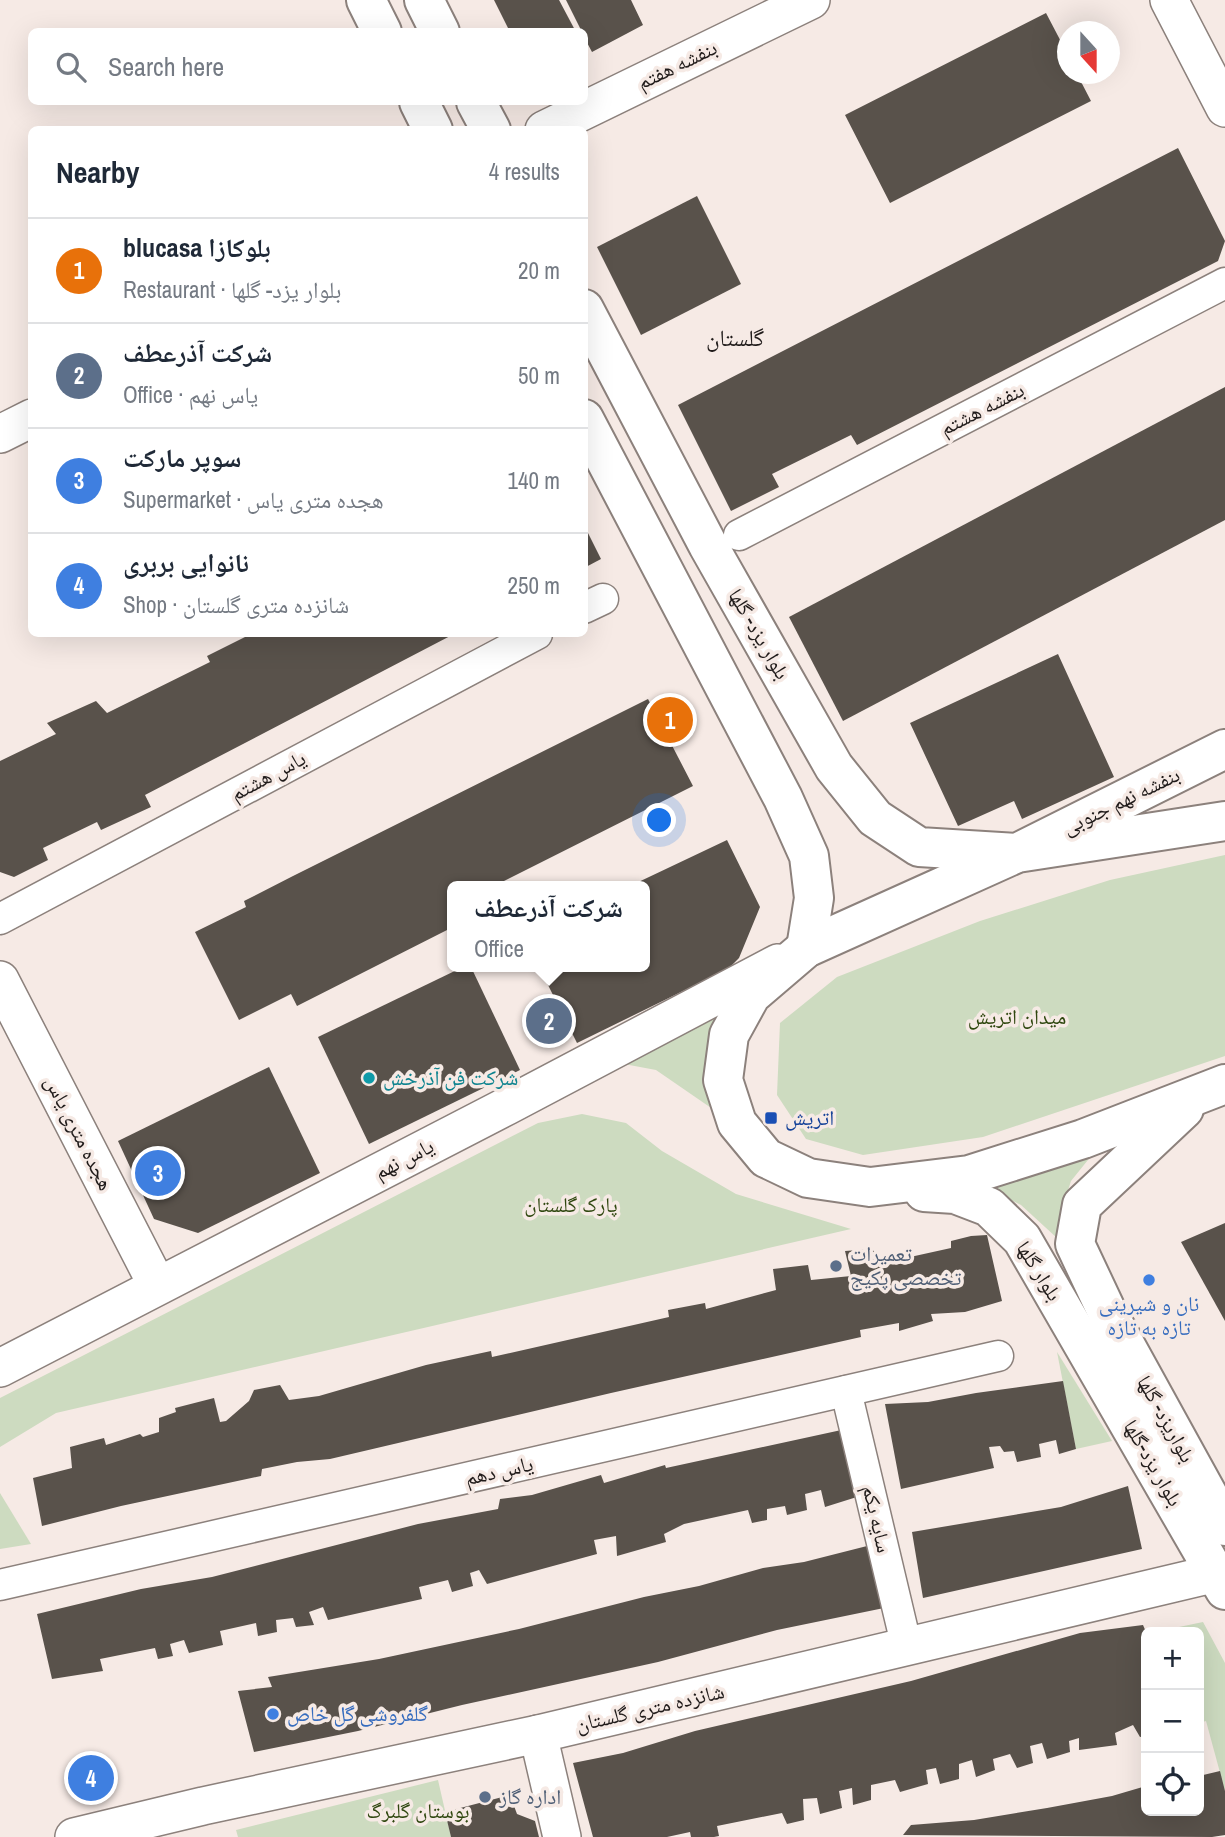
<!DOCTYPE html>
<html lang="en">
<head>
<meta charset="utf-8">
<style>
	:root { --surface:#fff; --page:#f6f6f7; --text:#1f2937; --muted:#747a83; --line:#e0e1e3; --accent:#9a227c }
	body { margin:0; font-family:"Archivo Narrow","Noto Naskh Arabic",sans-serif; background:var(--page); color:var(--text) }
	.controls { position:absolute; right:21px; bottom:21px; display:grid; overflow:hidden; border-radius:10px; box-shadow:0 7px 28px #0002 }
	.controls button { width:63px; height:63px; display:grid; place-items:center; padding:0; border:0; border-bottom:2px solid var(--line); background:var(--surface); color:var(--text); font:35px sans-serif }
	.compass { position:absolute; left:1057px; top:21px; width:63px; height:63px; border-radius:50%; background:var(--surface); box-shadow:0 7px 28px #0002; rotate:159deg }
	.you { position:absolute; left:660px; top:821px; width:24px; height:24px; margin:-18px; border:5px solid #fff; border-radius:50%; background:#1a73e8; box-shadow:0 0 0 10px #1a73e833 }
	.badge { display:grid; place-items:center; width:46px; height:46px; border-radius:50%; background:var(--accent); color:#fff; font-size:23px; font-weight:700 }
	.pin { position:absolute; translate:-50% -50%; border:4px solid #fff; box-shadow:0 2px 7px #0006 }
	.popup { position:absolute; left:447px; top:881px; width:203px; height:91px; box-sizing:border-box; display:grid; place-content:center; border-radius:10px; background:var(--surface); filter:drop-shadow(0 2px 5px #0005); font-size:23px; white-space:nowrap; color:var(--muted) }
	.popup b { font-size:26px; color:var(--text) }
	.popup::after { content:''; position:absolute; left:50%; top:100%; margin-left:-14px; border:14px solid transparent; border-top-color:var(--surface) }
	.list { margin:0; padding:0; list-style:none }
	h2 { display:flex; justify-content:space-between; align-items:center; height:91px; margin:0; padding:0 28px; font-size:30px }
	h2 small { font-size:23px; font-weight:400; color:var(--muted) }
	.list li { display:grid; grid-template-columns:46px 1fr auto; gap:21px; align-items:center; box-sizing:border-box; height:105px; padding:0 28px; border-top:2px solid var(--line) }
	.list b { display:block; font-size:26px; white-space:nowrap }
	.list p { margin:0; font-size:23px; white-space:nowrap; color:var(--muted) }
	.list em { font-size:23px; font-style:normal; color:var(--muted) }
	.icon { flex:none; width:38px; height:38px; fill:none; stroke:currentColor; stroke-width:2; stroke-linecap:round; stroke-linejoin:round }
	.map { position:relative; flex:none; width:1225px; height:1837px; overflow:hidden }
	.search { position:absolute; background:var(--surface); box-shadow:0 7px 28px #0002; left:28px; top:28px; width:560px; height:77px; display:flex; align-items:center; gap:18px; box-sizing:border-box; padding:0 24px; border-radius:10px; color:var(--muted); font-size:26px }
	.panel { position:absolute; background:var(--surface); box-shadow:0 7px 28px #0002; left:28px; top:126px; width:560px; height:511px; border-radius:10px }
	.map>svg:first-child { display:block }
</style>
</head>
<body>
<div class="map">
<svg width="1225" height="1837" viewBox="0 0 1225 1837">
	<rect width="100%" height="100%" fill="#f6eae5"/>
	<g fill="#cddbc0">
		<polygon points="1225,855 1225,1056 983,1137 863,1155 806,1139 777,1095 780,1023 837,977 980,921 1110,880"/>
		<polygon points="721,1013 717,1112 656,1070 624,1064"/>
		<polygon points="582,1114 626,1123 662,1151 736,1194 851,1229 56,1413 0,1447 0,1398 538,1123"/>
		<polygon points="1096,1150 1071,1181 1061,1212 1057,1238 1021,1205 983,1186"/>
		<polygon points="1057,1352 1112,1441 1076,1449"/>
		<polygon points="0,1493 31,1544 0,1549"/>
		<polygon points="1203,1622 1225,1663 1225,1791 1206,1721 1199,1723 1199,1632 1155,1632"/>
		<polygon points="438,1780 451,1837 238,1837 236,1830"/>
	</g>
	<g fill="#59524b">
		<polygon points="494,0 559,0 576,32 510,32"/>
		<polygon points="566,0 631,0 643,25 592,52 584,37 584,32 582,32"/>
		<polygon points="1046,13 1068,55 1068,74 1077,74 1091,101 890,203 845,115"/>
		<polygon points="1178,148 1225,241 1218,261 857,445 851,435 772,474 779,487 731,511 678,405"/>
		<polygon points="697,196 741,284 641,335 597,247"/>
		<polygon points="1225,387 1225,520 843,721 789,617"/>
		<polygon points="584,525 601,559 584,568"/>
		<polygon points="251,634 454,634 145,795 151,807 101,830 97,822 43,848 48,860 14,877 0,872 0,761 56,734 47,723 96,701 107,713 210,662 207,656"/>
		<polygon points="1058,654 1114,777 1022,819 1014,801 958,826 910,723"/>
		<polygon points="648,699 693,786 494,886 453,886 453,927 297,1006 291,994 239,1020 195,932 246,907 244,901 293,876"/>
		<polygon points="727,840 760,907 739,958 728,969 577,1043 539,967 645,967 645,886 630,886"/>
		<polygon points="463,967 471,967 520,1070 369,1144 318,1037"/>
		<polygon points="269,1067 320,1173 198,1233 154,1219 118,1141"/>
		<polygon points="1225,1223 1225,1321 1181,1242"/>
		<polygon points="987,1235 1002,1301 965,1312 931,1314 933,1321 899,1331 899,1323 860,1330 861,1337 611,1393 330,1459 297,1462 262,1469 261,1476 121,1506 42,1526 33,1478 72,1468 70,1447 104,1438 106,1445 140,1434 143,1437 159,1432 159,1418 176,1412 175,1408 214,1398 220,1422 226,1421 249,1401 254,1390 280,1385 289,1400 319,1396 426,1365 491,1351 492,1357 669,1317 668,1310 705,1303 706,1309 776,1290 773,1269 808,1265 811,1280 851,1276 845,1251 872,1249 883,1263 951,1248 951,1241 971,1236"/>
		<polygon points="1063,1381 1076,1449 1059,1454 1056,1440 1039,1444 1041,1457 1017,1462 1014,1451 1004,1452 1000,1446 989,1447 994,1468 901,1489 885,1404 928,1402 976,1393"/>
		<polygon points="846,1429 860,1496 825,1507 821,1490 805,1494 807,1510 787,1515 785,1506 767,1509 767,1520 752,1523 748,1510 684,1524 664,1534 666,1542 617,1556 616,1536 594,1540 597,1554 487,1584 479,1570 470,1573 473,1586 452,1592 448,1580 419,1587 422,1599 328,1620 323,1607 309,1612 314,1625 296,1627 293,1618 276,1620 277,1632 258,1636 256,1623 220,1631 223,1645 189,1653 184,1640 170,1644 173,1656 158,1659 155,1648 100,1659 103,1671 52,1679 37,1614 141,1589 212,1577 418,1524 498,1509 500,1499 532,1495 601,1475 604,1483 665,1465 666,1468"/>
		<polygon points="1128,1486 1142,1549 923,1598 912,1532 1061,1507"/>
		<polygon points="871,1545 884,1608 777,1630 658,1662 462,1705 358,1731 254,1752 238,1691 272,1687 268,1677 379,1659 519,1629 644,1597 699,1586 763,1568 804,1562"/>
		<polygon points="1143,1625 1146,1632 1146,1736 1140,1737 1133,1725 1115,1733 1117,1745 1079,1750 1079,1738 1069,1741 1070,1752 1047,1759 1042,1743 1030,1746 1033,1763 1017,1768 1010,1754 993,1759 995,1770 976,1777 972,1760 959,1764 959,1779 940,1784 936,1768 926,1770 928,1784 900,1792 895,1780 871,1785 871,1800 853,1805 852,1788 839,1791 842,1808 820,1814 817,1798 803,1799 804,1820 787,1824 782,1813 717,1826 719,1836 714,1837 691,1837 690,1832 667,1837 593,1837 573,1763 623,1753 695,1731 911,1681 1080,1633"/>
		<polygon points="1220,1771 1225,1791 1225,1835 1212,1837 903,1835 911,1825 974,1820 1047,1808 1112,1796 1146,1786 1146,1811 1199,1811 1199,1776"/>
		<polygon points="510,1795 517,1814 535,1821 539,1837 451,1837 445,1812"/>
	</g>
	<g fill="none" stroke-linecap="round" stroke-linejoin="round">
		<g stroke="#8c817c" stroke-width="33">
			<g id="minor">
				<polyline points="739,535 1225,283"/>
				<polyline points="584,608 603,599"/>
				<polyline points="0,919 537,634"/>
				<polyline points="846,1391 907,1648"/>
				<polyline points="0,1585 998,1356"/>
			</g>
		</g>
		<g stroke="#8c817c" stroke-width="40">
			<g id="tertiary">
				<polyline points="1169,0 1225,108"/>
				<polyline points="544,130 811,0"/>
				<polyline points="0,434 32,418"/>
				<polyline points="0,980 157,1285"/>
				<polyline points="0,1368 507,1106 778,963"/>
				<polyline points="538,1734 562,1837"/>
				<polyline points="74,1837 203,1806 538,1734 1225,1571"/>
			</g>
		</g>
		<g stroke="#8c817c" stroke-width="42">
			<g id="secondary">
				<polyline points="366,0 382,32"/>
				<polyline points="424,0 440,32"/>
				<polyline points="419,102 433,130"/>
				<polyline points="476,102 491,130"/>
				<polyline points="584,309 708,545 834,767 875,818 919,847 1017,853 1225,749"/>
				<polyline points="584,419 783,798 809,856 814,898 806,948"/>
				<polyline points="1225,821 1017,853 806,948 751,995 729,1035 723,1080 737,1123 766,1158 808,1178 870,1187 969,1175 1083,1139 1225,1084"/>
				<polyline points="1184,1109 1082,1205 1075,1244 1107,1312 1225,1526"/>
				<polyline points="924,1192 955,1194 989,1207 1022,1239 1225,1590"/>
			</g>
		</g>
		<use href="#minor" stroke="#fff" stroke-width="30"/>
		<use href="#tertiary" stroke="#fff" stroke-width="37"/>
		<use href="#secondary" stroke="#fff" stroke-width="38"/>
	</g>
	<circle fill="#0f9aa8" stroke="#f6eae5" stroke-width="2.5" cx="369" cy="1078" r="7"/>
	<rect fill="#1a4fb4" stroke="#f6eae5" stroke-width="2.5" x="764" y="1111" width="14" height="14" rx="3.5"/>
	<g fill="#5c6f8a" stroke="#f6eae5" stroke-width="2.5">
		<circle cx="836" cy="1266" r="7"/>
		<circle cx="485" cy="1797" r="7"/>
	</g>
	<g fill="#3f7fe0" stroke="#f6eae5" stroke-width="2.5">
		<circle cx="1149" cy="1280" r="7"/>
		<circle cx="273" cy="1714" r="7"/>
	</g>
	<g text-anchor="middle" stroke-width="7" stroke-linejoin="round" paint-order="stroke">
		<g font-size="21" fill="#201b1a" stroke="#f6eae5">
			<text transform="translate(677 65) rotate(-26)" y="7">بنفشه هفتم</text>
			<text transform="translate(982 409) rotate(-27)" y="7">بنفشه هشتم</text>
			<text transform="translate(759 634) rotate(60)" y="7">بلوار یزد- گلها</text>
			<text transform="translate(268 776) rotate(-28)" y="7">یاس هشتم</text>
			<text transform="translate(1121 801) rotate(-26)" y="7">بنفشه نهم جنوبی</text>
			<text transform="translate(79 1133) rotate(63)" y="7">هجده متری یاس</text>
			<text transform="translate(404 1159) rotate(-27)" y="7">یاس نهم</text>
			<text transform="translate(1039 1271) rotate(58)" y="7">بلوار گلها</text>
			<text transform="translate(1166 1419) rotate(61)" y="7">بلواریزد- گلها</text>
			<text transform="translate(1153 1463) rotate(60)" y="7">بلوار یزد-گلها</text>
			<text transform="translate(499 1471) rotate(-13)" y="7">یاس دهم</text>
			<text transform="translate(877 1519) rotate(77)" y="7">سایه یکم</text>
			<text transform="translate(650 1708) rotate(-13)" y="7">شانزده متری گلستان</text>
		</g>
		<g font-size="21" fill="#2f470f" stroke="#f6eae5">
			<text x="1017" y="1024">میدان اتریش</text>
			<text x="571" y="1212">پارک گلستان</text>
			<text x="418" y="1818">بوستان گلبرگ</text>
		</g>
		<g font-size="21" fill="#0d838f" stroke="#f6eae5" text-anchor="start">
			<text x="383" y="1085">شرکت فن آذرخش</text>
		</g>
		<g font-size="21" fill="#164399" stroke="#f6eae5" text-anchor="start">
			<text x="785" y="1125">اتریش</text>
		</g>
		<g font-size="21" fill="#4e5e75" stroke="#f6eae5" text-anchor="start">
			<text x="850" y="1261">تعمیرات<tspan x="850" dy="24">تخصصی پکیج</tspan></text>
			<text x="499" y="1804">اداره گاز</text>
		</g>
		<g font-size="21" fill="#366cbe" stroke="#f6eae5">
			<text x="1149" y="1311">نان و شیرینی<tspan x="1149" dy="24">تازه به تازه</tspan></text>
			<text x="287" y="1721" text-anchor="start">گلفروشی گل خاص</text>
		</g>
		<g font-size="23" fill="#201b1a" stroke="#f6eae5">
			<text x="735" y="346">گلستان</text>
		</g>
	</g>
</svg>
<div class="controls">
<button>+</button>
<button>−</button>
<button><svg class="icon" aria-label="locate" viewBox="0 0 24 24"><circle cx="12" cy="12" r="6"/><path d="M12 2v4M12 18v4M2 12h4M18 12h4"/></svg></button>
</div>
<svg class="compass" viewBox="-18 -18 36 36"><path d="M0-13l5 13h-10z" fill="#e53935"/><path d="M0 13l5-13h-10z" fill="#747a83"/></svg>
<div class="you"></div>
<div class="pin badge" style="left:670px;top:720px;background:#e8710a">1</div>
<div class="pin badge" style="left:549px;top:1021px;background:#5c6f8a">2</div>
<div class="popup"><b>شرکت آذرعطف</b>Office</div>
<div class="pin badge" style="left:158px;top:1173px;background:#3f7fe0">3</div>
<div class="pin badge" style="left:91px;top:1778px;background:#3f7fe0">4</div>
<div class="search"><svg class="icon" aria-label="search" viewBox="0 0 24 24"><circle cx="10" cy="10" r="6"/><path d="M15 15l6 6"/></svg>Search here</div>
<section class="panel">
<h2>Nearby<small>4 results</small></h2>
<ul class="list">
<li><span class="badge" style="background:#e8710a">1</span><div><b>blucasa بلوکازا</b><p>Restaurant · بلوار یزد- گلها</p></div><em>20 m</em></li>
<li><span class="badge" style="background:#5c6f8a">2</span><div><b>شرکت آذرعطف</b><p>Office · یاس نهم</p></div><em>50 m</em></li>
<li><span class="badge" style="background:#3f7fe0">3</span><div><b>سوپر مارکت</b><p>Supermarket · هجده متری یاس</p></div><em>140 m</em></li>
<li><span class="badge" style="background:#3f7fe0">4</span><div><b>نانوایی بربری</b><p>Shop · شانزده متری گلستان</p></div><em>250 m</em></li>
</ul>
</section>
</div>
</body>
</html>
